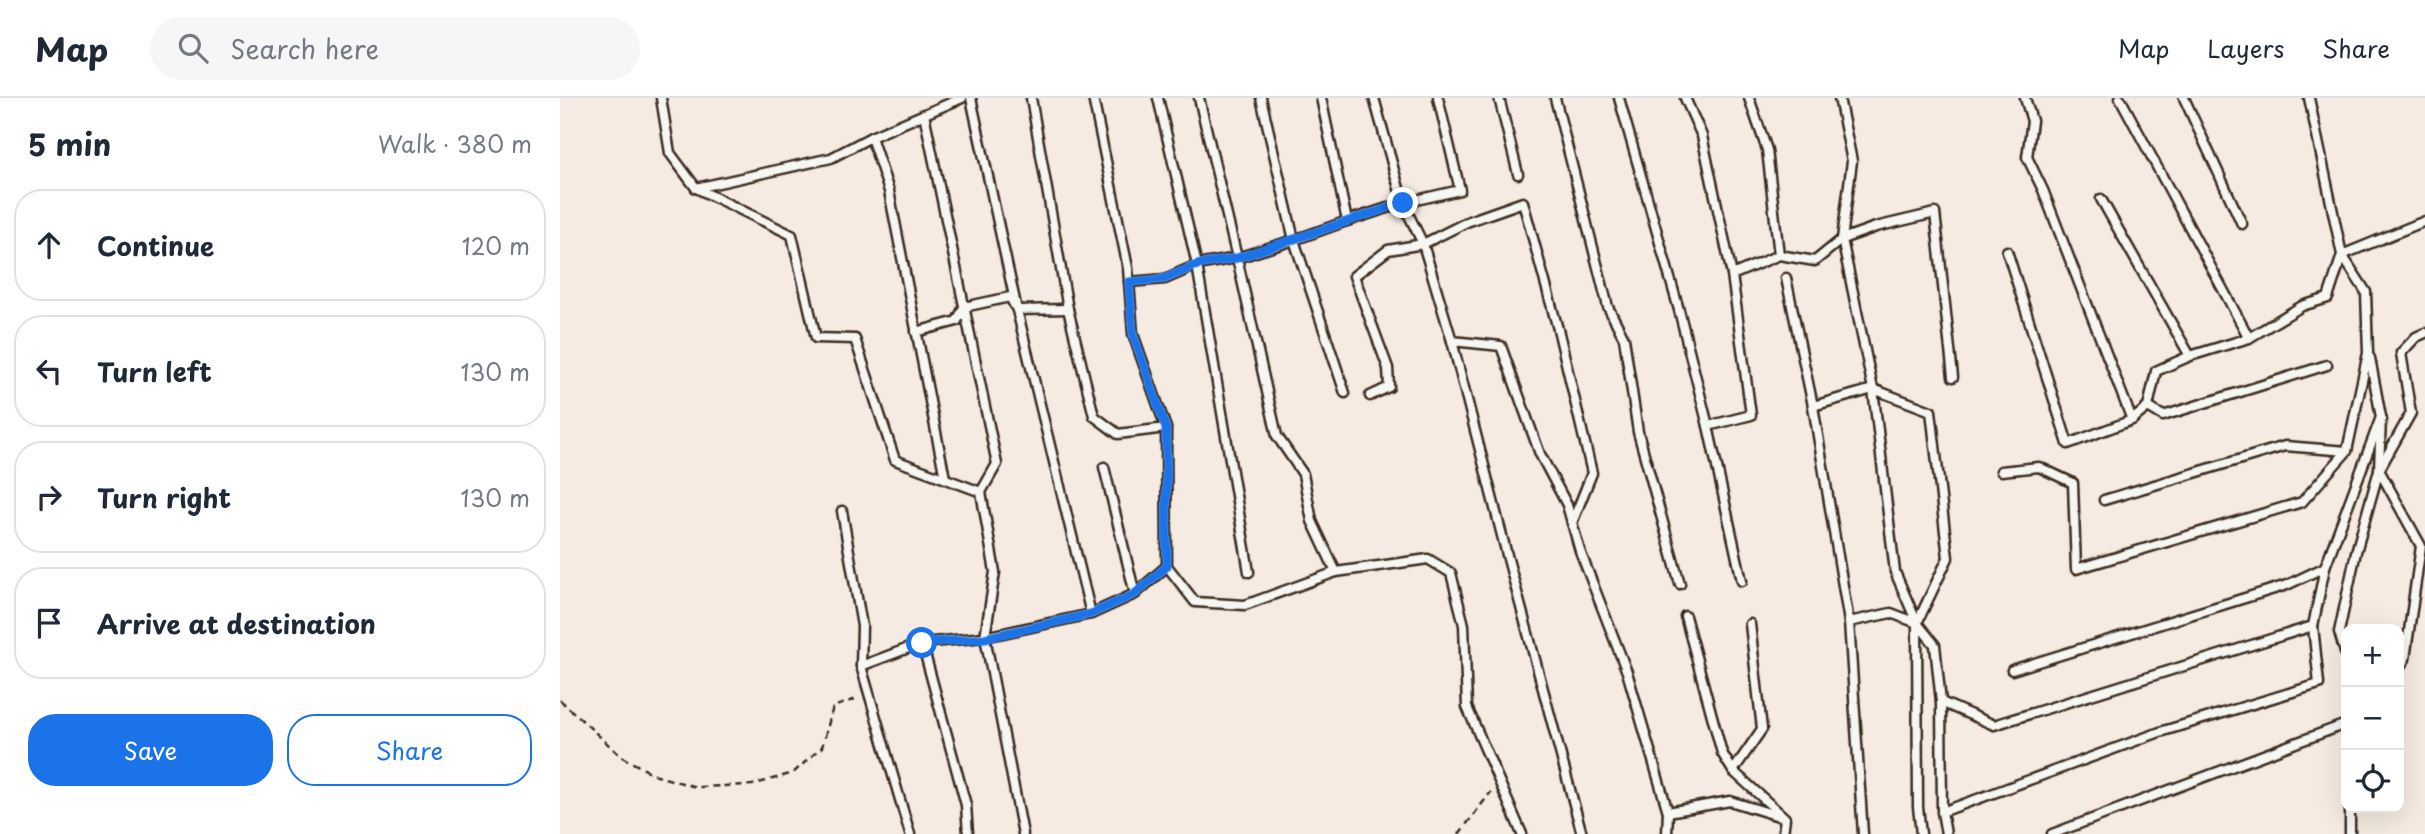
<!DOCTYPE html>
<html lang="en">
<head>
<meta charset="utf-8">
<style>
	:root { --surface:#fff; --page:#f6f6f7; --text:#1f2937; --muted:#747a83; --line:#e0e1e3; --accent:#1a73e8 }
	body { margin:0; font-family:"Playpen Sans",sans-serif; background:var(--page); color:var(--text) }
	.controls { position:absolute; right:21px; bottom:21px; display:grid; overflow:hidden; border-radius:14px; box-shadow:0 7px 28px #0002 }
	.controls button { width:63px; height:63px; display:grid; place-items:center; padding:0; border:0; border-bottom:2px solid var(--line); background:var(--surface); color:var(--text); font:35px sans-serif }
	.stop { position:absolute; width:21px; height:21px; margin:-16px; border:5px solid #1a73e8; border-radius:50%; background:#fff }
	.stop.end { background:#1a73e8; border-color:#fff; box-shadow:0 2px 7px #0008 }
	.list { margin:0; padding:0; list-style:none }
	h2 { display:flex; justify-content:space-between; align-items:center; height:91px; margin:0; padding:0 28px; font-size:30px }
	h2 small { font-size:23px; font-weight:400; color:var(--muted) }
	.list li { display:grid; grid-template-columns:46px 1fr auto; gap:21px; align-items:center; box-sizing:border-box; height:112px; margin:0 14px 14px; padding:0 14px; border:2px solid var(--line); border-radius:28px }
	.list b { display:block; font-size:26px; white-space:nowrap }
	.list em { font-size:23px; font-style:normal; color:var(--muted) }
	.actions { display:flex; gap:14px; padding:21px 28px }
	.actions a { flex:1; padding:16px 0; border:2px solid var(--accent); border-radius:28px; text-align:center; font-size:24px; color:var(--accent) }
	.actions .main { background:var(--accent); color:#fff }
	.icon { flex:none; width:38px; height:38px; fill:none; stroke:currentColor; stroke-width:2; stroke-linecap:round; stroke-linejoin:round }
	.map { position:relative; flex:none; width:1865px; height:736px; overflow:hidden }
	header { display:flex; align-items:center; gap:42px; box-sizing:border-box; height:98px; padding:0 35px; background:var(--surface); border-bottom:2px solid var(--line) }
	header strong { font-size:33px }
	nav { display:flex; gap:38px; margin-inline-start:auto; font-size:24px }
	.search { width:490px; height:63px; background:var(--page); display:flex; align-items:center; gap:18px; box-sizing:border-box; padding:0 24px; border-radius:38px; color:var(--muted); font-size:26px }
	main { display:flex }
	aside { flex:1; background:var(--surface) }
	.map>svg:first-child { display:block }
</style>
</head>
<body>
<header>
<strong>Map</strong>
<div class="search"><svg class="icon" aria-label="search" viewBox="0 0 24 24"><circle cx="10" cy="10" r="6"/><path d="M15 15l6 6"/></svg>Search here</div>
<nav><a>Map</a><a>Layers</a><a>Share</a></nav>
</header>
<main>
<aside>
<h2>5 min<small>Walk · 380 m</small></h2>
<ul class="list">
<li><svg class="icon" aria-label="ahead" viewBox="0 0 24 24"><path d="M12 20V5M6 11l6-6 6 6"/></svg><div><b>Continue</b></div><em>120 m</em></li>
<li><svg class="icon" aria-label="left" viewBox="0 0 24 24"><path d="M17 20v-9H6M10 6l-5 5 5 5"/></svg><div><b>Turn left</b></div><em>130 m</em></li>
<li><svg class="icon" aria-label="right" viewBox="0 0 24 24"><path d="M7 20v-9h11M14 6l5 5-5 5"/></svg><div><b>Turn right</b></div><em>130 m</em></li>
<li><svg class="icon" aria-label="arrive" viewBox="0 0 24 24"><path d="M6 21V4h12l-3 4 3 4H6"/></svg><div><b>Arrive at destination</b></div></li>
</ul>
<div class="actions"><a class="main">Save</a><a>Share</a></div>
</aside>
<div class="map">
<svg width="1865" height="736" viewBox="0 0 1865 736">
	<rect width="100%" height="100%" fill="#f5ebe2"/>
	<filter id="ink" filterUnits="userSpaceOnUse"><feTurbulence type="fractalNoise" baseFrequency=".0143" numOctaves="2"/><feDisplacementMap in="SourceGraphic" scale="14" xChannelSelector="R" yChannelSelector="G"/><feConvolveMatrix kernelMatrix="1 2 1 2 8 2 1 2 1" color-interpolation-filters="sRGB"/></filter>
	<g filter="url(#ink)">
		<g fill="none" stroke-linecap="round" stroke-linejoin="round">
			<g stroke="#3b2a1e" stroke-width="13">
				<g id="lane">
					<polyline points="101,0 110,55 136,90 232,137 256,240 295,241 335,362 421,394"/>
					<polyline points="411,0 457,212 531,516"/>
					<polyline points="471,0 508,211 534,318 558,336 606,330"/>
					<polyline points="533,0 568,170 573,236 606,330 607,468 635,504 685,507 776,474 868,461 891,475 904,527 907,609 962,736"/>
					<polyline points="598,0 637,167 689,474"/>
					<polyline points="639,0 677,160 734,142 785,295"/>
					<polyline points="701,0 734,142 787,123"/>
					<polyline points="761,0 787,123 843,105 900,92 878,0"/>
					<polyline points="814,0 843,105 863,146 892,243 941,248 980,356 1007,407 1020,453 1067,574 1108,714 1107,736"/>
					<polyline points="939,0 958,76"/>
					<polyline points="995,0 1048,209 1064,240 1078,334 1120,486"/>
					<polyline points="1059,0 1119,212 1148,328"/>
					<polyline points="1125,0 1142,38 1172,177 1191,317 1148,328 1182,483"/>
					<polyline points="1465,0 1472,23 1467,59 1483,92 1572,322 1588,309 1603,318 1767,267"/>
					<polyline points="1560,0 1689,240"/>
					<polyline points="1624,0 1682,126"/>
					<polyline points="364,16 437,366 421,394 435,474 425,539 463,736"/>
					<polyline points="311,39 329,93 385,380"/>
					<polyline points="136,90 271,60 311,39 402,0"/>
					<polyline points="1541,101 1630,258"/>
					<polyline points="1447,153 1508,346 1572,322"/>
					<polyline points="1219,157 1255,163 1282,141 1316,129 1375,115 1393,279"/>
					<polyline points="1172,177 1219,157 1207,52 1189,0"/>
					<polyline points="1226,180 1253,308 1289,524 1303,736"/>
					<polyline points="569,184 605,181 637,167 677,160 717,338 743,376 752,423 776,474"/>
					<polyline points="356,234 397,223 404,209 450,199 457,212 508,211"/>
					<polyline points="892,243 948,461 1022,736"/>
					<polyline points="810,298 829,289 828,270 794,178 828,152 863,146 909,123 963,104 999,235 1032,375 1012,425"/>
					<polyline points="1253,308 1313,291 1282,141 1292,63 1279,0"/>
					<polyline points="1588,309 1596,273 1630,258 1689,240 1742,208 1768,200 1782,157 1865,123"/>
					<polyline points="544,369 575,496"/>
					<polyline points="1441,373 1479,369 1513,385 1516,471 1742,404 1787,353"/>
					<polyline points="1544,402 1725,348 1787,353 1808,255 1806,194 1782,157 1749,0"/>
					<polyline points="282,413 302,528 301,568 350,736"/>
					<polyline points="1125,518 1162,655 1173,673"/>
					<polyline points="1289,524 1331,515 1357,525 1358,709 1361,736"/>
					<polyline points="1357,525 1335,474 1313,291 1371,313 1388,460 1357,525 1375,547 1381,604"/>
					<polyline points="1190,526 1202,631 1173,673 1225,720 1223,736"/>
					<polyline points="1753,528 1765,469"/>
					<polyline points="362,545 406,707 408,736"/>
					<polyline points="1786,558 1779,534 1796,454 1819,372 1821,319 1810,260"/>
					<polyline points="301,568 362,545 425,539 531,516 575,496 607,468"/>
					<polyline points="1839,569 1845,561 1861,448 1819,372 1851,315 1841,255 1856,239 1865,235"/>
					<polyline points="1452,572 1727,487 1765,469 1821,319"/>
					<polyline points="1108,714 1170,703 1222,719"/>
					<polyline points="1382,714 1600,634 1759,586 1753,528 1434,627 1381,604 1382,714 1386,736"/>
					<polyline points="1492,736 1786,626"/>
					<polyline points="1790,736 1790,710"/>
				</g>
			</g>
			<g stroke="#3b2a1e" stroke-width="2.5" stroke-dasharray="7 5" stroke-linecap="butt">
				<polyline points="0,602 62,659 97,678 136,689 192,687 233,675 262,649 273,609 299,600"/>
				<polyline points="899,736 931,694"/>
			</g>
			<use href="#lane" stroke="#f6f6f2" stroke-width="8"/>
		</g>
	</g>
	<g fill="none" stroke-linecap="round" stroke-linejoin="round" filter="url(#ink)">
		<polyline stroke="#1a73e8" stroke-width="9" points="362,545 425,540 531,516 575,496 607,468 606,330 573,236 569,184 604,181 637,167 677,160 843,105"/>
	</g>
</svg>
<div class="controls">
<button>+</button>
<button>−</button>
<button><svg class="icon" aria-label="locate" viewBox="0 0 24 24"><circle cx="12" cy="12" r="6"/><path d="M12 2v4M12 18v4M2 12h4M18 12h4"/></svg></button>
</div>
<div class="stop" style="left:362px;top:545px"></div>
<div class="stop end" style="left:843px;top:105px"></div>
</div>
</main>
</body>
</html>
